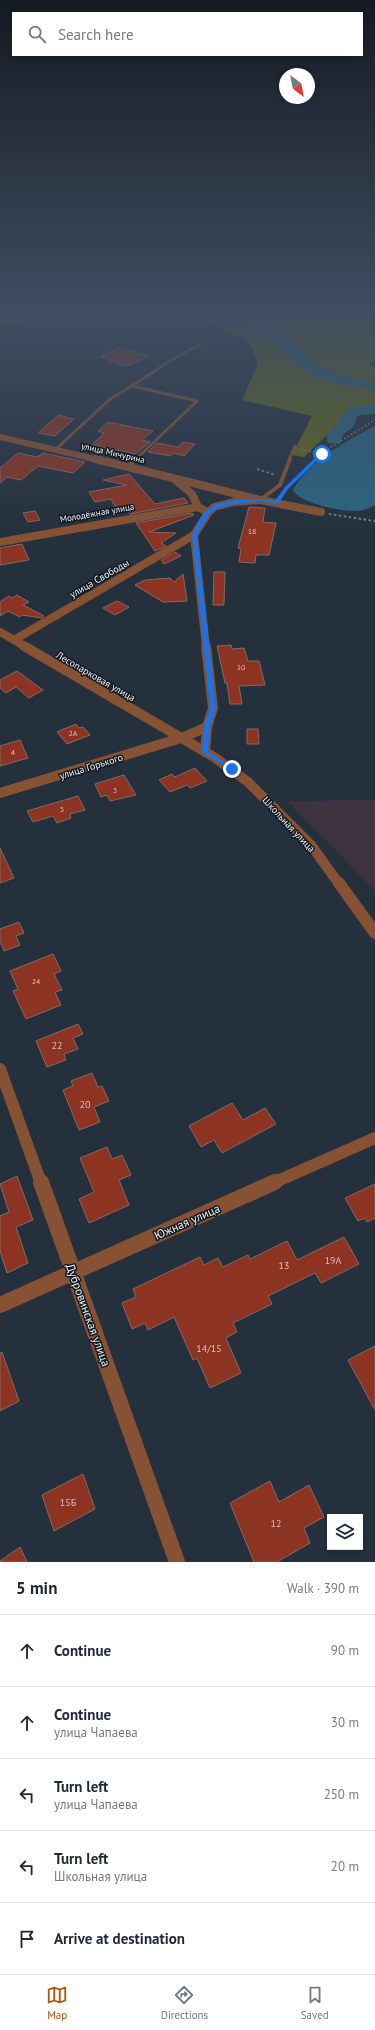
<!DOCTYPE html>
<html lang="en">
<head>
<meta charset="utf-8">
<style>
	:root { --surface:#fff; --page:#f6f6f7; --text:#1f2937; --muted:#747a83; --line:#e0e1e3; --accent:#b45309 }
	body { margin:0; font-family:"PT Sans",sans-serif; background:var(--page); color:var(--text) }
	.controls { position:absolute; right:12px; bottom:12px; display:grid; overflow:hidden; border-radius:0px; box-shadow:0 2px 6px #0003 }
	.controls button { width:36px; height:36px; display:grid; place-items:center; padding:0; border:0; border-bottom:1px solid var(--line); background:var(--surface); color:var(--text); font:20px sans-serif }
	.compass { position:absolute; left:279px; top:68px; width:36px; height:36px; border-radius:50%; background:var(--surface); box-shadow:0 2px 6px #0003; rotate:148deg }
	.stop { position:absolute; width:12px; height:12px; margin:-9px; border:3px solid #1a73e8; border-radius:50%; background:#fff }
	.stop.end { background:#1a73e8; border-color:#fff; box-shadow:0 1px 4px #0008 }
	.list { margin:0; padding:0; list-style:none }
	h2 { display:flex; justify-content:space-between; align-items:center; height:52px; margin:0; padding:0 16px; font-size:17px }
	h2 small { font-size:13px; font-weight:400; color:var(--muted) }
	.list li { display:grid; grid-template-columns:26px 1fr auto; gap:12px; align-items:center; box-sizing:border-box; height:72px; padding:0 16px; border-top:1px solid var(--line) }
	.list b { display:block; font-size:15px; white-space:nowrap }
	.list p { margin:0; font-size:13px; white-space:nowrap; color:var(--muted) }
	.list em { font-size:13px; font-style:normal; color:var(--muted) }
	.icon { flex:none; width:22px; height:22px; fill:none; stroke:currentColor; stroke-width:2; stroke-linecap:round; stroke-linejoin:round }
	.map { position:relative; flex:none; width:375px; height:1562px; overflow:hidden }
	.search { position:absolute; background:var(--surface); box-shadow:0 2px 6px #0003; left:12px; right:12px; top:12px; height:44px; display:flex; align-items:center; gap:10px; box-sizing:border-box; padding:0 14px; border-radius:0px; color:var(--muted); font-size:15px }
	.sheet { height:412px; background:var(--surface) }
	nav { display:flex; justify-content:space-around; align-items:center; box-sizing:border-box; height:56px; border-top:1px solid var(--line); background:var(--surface); font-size:11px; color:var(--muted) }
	nav a { display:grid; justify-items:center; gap:2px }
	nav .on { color:var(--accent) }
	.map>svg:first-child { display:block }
</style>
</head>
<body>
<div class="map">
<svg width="375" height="1562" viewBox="0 0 375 1562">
	<rect width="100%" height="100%" fill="#25303d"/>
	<polygon fill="#3f323f" points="375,800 375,891 288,801"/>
	<g fill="#616717">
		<polygon points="0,312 106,312 0,325"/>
		<polygon points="188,312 375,312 375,361 369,363 375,367 375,404 351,412 304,457 292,455 312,416 242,400 258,363 250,342"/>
	</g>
	<path fill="#2a6581" d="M375,426v79c-4,2 -8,4 -12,5 -14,4 -63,-6 -70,-20 15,-28 53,-49 82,-64z"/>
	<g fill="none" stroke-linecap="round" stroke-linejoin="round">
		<g fill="#2a6581" fill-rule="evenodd">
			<path d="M187,312c29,0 71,10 98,24 11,6 17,17 26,25 19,14 42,16 64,21v8c-21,-4 -46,-6 -65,-17 -21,-12 -24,-29 -51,-38 -12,-5 -67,-15 -72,-23z"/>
			<path d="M375,404v10l-16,1 -3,3c0,12 -10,11 -14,19 -1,2 -1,4 -2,6h-12l-2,-8 14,-13v-5l10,-9z"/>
		</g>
	</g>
	<g fill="#8c3322" stroke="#816b67">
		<polygon points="118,348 148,356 130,365 123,365 101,357"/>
		<polygon points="58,415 74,419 55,436 38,433"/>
		<polygon points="108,422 153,431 142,440 150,442 135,454 92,445 104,433 98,431"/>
		<polygon points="183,442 195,444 184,456 173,453 171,456 148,452 157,443 178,447"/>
		<polygon points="18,453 37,457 43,453 85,462 73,473 38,466 21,480 7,477 0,483 0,468"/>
		<polygon points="129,474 155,504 184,498 188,503 130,514 124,506 116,508 111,499 95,502 89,492 127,485 103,480"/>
		<polygon points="249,507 265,508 263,522 276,523 269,555 256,555 255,563 239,562 241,549 238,548"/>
		<polygon points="35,511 40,520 28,522 23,513"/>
		<polygon points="192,513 194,515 149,532 176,533 161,543 166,546 155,551 136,523"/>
		<polygon points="22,544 29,560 0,565 0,548"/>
		<polygon points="175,552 181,556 164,564 161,560"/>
		<polygon points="214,572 225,572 224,605 213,605"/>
		<polygon points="183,574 187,601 163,602 135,585 145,580 170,578 174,582"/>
		<polygon points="17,595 29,602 23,605 44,616 42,618 22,615 20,617 8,611 0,616 0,602 9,596 12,598"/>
		<polygon points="117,601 129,607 115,615 103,608"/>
		<polygon points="231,645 232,649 244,648 248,661 259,661 265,685 239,686 242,704 230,704 227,683 225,683 217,646"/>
		<polygon points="17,671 43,690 29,698 16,687 6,693 0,688 0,680"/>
		<polygon points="76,724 79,728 83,727 90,735 67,744 57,732"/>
		<polygon points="247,729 258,729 259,744 247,744"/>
		<polygon points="20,740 28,758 0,766 0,746"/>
		<polygon points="195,768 207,781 190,788 187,785 170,792 159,780 172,774 175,777"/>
		<polygon points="124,775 136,795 110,801 107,795 101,797 95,784"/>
		<polygon points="78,796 85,810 70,814 71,818 57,823 53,816 33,822 27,811"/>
		<polygon points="0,848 14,878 0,883"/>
		<polygon points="19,922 24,933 16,936 20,945 4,951 0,940 0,929"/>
		<polygon points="53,954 61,971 54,974 62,990 55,992 61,1005 26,1019 13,991 18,989 10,971"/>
		<polygon points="78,1024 83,1034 73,1038 78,1049 64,1054 66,1060 47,1067 36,1041"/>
		<polygon points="92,1073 98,1087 102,1086 109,1101 94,1107 100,1122 79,1130 63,1090 73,1086 71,1081"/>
		<polygon points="232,1103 243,1120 265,1108 276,1124 222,1153 214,1140 201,1147 189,1126"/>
		<polygon points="107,1147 112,1159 122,1155 131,1175 119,1180 129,1205 89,1223 79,1199 94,1192 80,1158"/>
		<polygon points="17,1176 33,1220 16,1227 28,1263 7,1273 0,1251 0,1216 9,1212 0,1184"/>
		<polygon points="375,1184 375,1218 367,1222 365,1218 358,1221 345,1198"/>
		<polygon points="344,1237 359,1264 321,1283 315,1273 268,1296 272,1304 233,1323 237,1332 226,1338 241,1373 210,1388 197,1358 193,1360 174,1317 148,1330 145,1323 132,1329 122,1303 136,1297 133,1289 200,1257 204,1265 218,1258 223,1267 248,1255 250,1259 287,1241 297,1260"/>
		<polygon points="375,1346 375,1410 348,1360"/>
		<polygon points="2,1352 19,1401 0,1411 0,1353"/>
		<polygon points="83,1474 95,1509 54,1531 42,1495"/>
		<polygon points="270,1481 279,1502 309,1485 324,1517 304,1528 310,1543 277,1562 254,1562 230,1503"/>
		<polygon points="20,1547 27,1562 0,1562 0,1561"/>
	</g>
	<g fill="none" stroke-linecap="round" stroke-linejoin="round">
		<g stroke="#747d88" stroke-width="1.5" stroke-dasharray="2 2" stroke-linecap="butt">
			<polyline points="301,449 321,454"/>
			<polyline points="315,460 326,450 375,420"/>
		</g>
		<g stroke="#747d88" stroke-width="2" stroke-dasharray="2.5 2.5" stroke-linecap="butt">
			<polyline points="257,469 275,475"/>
			<polyline points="290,485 316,459"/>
			<polyline points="329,514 375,521"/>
		</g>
		<g stroke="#875234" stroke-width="3">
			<polyline points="197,401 132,386 173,359 201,344"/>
			<polyline points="55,450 110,399 132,386"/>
			<polyline points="135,460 197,401"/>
			<polyline points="289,460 295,446"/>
		</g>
		<g stroke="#875234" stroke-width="4">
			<polyline points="128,467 136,459"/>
			<polyline points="260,500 280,485 290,459"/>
		</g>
		<polyline stroke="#875234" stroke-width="6" points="0,437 99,460"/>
		<g stroke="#875234" stroke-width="8">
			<polyline points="95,459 173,478 192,494 198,507 208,512"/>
			<polyline points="177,479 260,500 321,512"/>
			<polyline points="0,542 198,507"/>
			<polyline points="0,632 26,647"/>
			<polyline points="14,640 194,535"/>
			<polyline points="206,647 194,535 208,513 214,507 233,502 260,500"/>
		</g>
		<g stroke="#875234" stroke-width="10">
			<polyline points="24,646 214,757 248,782 311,845 339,884"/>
			<polyline points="205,752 207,727 213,708 206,646"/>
			<polyline points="0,793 181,738 207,727"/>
		</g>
		<g stroke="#875234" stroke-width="12">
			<polyline points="339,883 375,933"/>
			<polyline points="0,1069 41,1183"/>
			<polyline points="273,1183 375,1138"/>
		</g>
		<g stroke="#875234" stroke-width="16">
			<polyline points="41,1182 177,1562"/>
			<polyline points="0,1305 275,1182"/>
		</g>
	</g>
	<linearGradient id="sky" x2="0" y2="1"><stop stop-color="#141a22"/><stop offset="0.59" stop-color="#404e62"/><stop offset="1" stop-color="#404e62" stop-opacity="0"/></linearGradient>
	<rect width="375" height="531" fill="url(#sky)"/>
	<path fill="#1a73e8" d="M320,453l4,1 -36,35 -10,15 -18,-3 -26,3 -16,4 -8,5 -13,22 19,173 -6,19 -2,25 26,16 1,1 -3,2 -30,-19 2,-25 6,-19 -18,-173c4,-7 8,-18 14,-24 13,-13 52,-13 69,-10l10,-14z"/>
	<g text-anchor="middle" stroke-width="3" stroke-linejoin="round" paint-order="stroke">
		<g font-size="8" fill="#d4c3c6">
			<text x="252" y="534">18</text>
			<text x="241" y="670">10</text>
			<text x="73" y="736">2А</text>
			<text x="13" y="755">4</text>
			<text x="115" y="793">3</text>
			<text x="62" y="812">5</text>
			<text x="36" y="984">24</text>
		</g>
		<g font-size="9" fill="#ecf3fc" stroke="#13181e">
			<text transform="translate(113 453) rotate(13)" y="3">улица Мичурина</text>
			<text transform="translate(97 513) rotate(-10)" y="3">Молодёжная улица</text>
		</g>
		<g font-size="10" fill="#ecf3fc" stroke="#13181e">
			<text transform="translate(99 578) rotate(-30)" y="4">улица Свободы</text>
			<text transform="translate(96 676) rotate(30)" y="4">Лесопарковая улица</text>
			<text transform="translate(91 766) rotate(-17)" y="4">улица Горького</text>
			<text transform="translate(289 824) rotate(47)" y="4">Школьная улица</text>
		</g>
		<g font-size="10" fill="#d4c3c6">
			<text x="57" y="1049">22</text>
			<text x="85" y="1108">20</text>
			<text x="333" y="1264">19А</text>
			<text x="284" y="1269">13</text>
			<text x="209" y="1352">14/15</text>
			<text x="68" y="1506">15Б</text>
			<text x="276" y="1527">12</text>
		</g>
		<g font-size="12" fill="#ecf3fc" stroke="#13181e">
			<text transform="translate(187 1222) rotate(-24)" y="4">Южная улица</text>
			<text transform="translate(88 1315) rotate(70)" y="4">Дубровинская улица</text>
		</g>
	</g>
</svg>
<div class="controls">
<button><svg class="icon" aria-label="layers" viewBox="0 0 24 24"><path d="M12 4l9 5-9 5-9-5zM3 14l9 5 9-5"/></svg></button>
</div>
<svg class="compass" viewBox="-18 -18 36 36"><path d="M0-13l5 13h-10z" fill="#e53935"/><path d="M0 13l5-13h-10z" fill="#747a83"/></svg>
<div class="stop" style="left:322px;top:454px"></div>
<div class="stop end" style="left:232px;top:769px"></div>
<div class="search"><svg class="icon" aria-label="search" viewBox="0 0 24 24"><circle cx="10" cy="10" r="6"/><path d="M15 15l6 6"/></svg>Search here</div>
</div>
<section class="sheet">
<h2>5 min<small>Walk · 390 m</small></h2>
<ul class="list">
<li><svg class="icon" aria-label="ahead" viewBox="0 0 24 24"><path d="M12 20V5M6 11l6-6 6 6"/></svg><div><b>Continue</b></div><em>90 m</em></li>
<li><svg class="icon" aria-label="ahead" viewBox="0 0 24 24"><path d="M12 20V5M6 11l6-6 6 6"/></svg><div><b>Continue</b><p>улица Чапаева</p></div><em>30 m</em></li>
<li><svg class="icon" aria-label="left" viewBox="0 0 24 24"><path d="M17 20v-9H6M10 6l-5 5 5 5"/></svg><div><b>Turn left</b><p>улица Чапаева</p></div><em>250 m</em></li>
<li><svg class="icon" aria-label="left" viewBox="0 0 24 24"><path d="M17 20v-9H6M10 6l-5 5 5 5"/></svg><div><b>Turn left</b><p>Школьная улица</p></div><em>20 m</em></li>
<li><svg class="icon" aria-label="arrive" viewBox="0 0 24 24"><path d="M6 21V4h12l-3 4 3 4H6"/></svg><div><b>Arrive at destination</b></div></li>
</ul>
</section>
<nav>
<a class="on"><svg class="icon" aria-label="map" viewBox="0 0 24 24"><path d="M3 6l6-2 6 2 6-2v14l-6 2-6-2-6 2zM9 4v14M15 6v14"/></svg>Map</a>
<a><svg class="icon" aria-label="directions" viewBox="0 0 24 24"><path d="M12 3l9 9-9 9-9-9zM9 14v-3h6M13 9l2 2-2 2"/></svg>Directions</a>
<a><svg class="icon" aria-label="saved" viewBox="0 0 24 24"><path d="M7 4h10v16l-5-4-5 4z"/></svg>Saved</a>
</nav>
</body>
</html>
